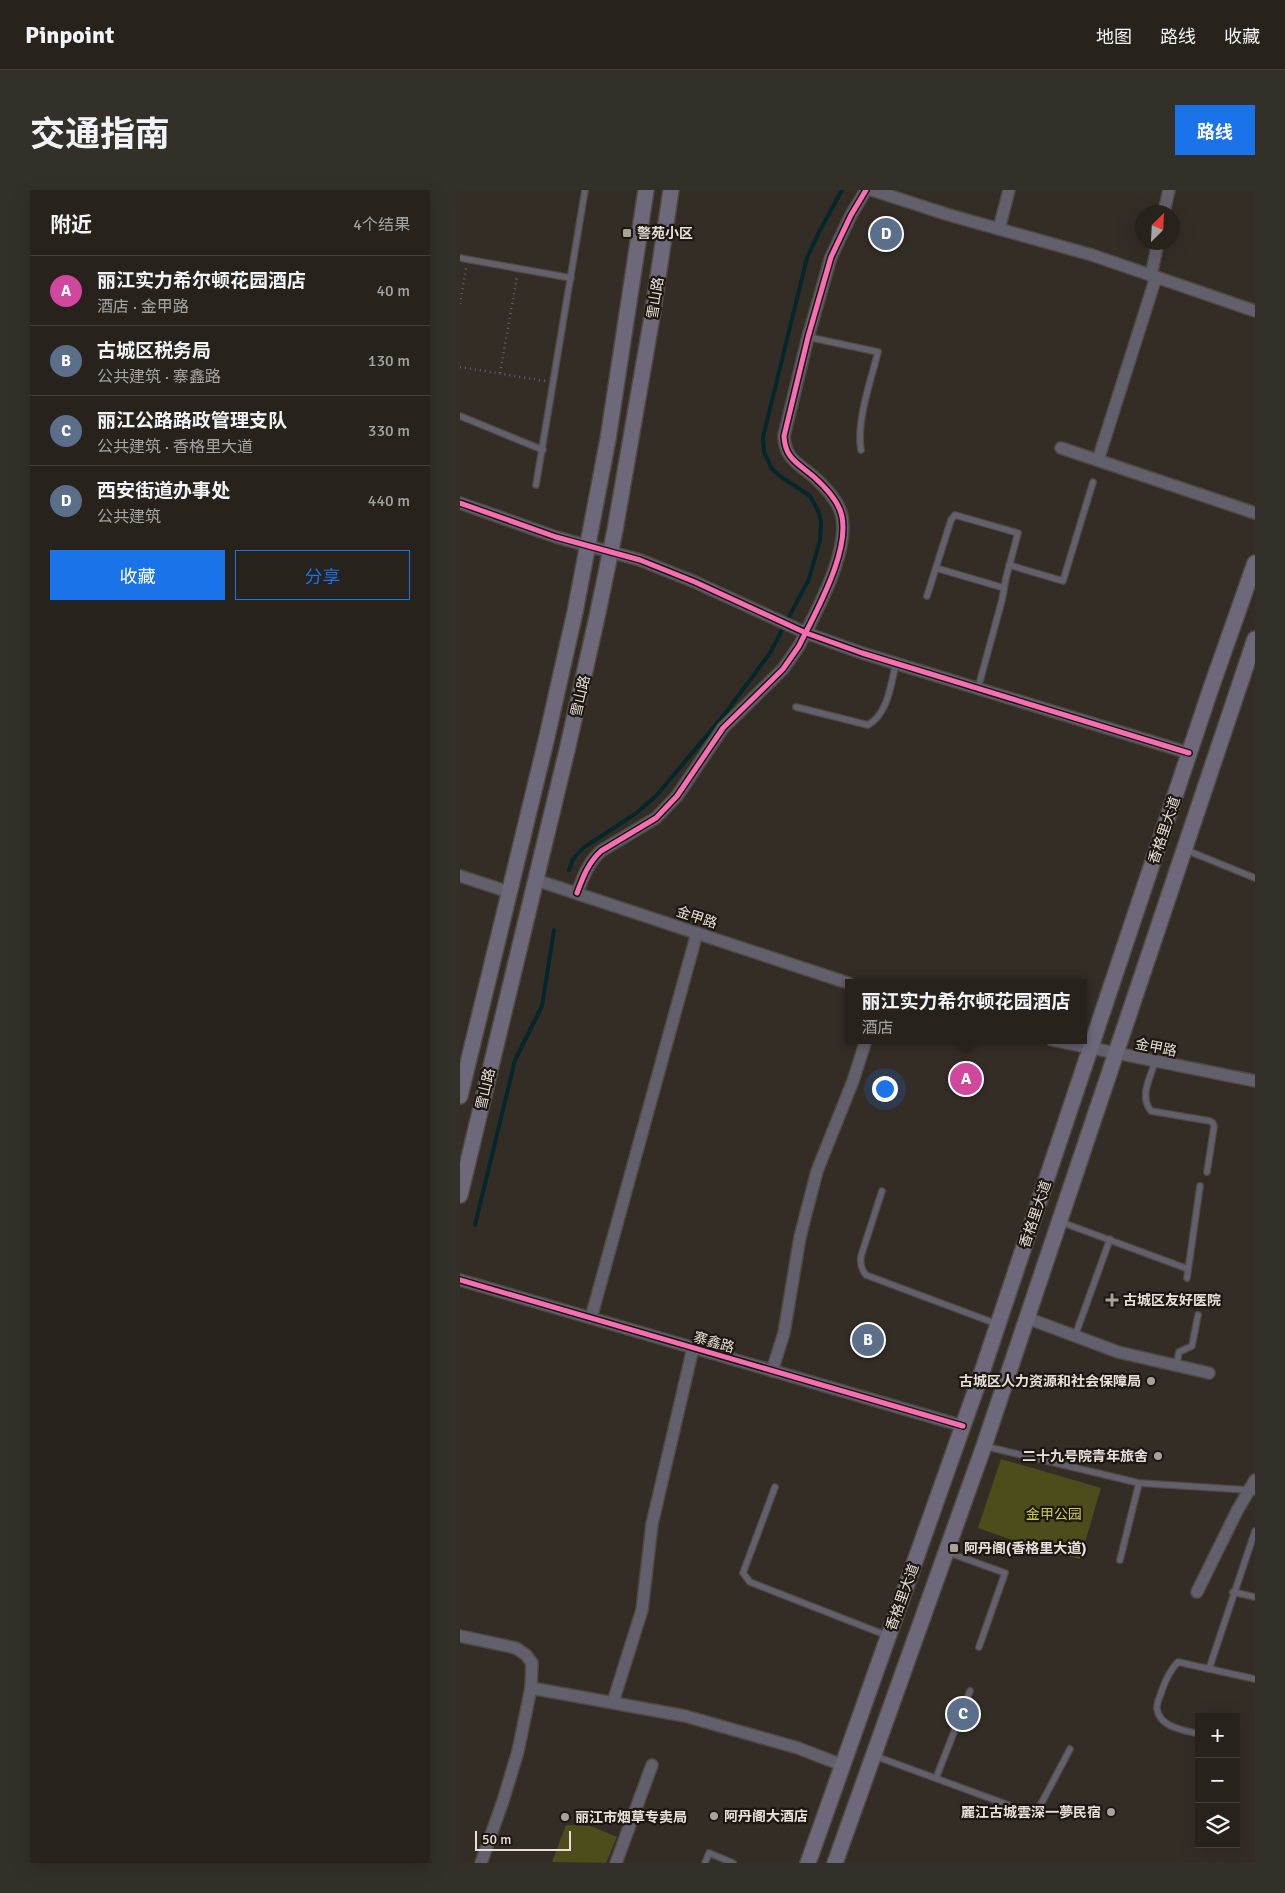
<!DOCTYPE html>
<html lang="zh">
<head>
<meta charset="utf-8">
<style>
	:root { --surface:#27221c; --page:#332f29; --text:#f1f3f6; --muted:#a4a4a3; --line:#433f3b; --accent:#1a73e8 }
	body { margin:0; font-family:Signika,"Noto Sans SC",sans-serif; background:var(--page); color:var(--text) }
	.controls { position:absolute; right:15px; bottom:15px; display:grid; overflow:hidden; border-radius:0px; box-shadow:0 5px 20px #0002 }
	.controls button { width:45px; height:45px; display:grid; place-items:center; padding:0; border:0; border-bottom:1px solid var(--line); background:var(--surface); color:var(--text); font:25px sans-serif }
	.compass { position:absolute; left:675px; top:15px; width:45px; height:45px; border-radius:50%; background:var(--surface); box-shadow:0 5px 20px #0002; rotate:24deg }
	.scale { position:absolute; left:15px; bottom:12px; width:96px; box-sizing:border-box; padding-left:5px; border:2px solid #e8e0d8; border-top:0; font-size:14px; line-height:18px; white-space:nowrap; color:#e8e0d8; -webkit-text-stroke:4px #1c1711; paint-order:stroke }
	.you { position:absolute; left:424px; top:898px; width:18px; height:18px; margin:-12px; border:4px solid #fff; border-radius:50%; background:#1a73e8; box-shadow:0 0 0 8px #1a73e833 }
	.badge { display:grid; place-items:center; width:32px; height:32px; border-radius:50%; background:var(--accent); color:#fff; font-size:16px; font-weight:700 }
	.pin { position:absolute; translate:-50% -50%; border:2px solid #fff; box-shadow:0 1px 5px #0006 }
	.popup { position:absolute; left:385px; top:789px; width:242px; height:65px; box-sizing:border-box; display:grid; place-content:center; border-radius:0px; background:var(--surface); filter:drop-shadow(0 1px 4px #0005); font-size:16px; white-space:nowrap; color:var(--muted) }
	.popup b { font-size:19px; color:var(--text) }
	.popup::after { content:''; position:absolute; left:50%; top:100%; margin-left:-10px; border:10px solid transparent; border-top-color:var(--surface) }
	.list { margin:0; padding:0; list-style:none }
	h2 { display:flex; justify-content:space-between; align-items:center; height:65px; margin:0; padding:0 20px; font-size:21px }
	h2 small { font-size:16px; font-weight:400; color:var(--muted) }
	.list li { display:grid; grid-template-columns:32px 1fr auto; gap:15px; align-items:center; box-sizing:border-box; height:70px; padding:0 20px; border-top:1px solid var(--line) }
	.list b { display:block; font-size:19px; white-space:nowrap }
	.list p { margin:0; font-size:16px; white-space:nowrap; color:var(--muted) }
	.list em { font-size:16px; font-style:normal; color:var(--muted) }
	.actions { display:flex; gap:10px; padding:15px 20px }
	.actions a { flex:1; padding:11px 0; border:1px solid var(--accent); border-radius:0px; text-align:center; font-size:18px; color:var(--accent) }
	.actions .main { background:var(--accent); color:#fff }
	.icon { flex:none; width:28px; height:28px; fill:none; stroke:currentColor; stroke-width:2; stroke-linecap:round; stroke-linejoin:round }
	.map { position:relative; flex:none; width:795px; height:1673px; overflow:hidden; border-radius:0px }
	header { display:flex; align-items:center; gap:30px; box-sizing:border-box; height:70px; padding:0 25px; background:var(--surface); border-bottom:1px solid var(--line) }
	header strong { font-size:24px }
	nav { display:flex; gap:28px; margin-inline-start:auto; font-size:18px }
	.intro { display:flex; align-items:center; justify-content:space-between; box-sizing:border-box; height:120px; padding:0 30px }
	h1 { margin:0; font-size:35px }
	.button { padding:12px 22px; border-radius:0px; background:var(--accent); color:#fff; font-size:18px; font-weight:700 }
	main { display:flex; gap:30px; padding:0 30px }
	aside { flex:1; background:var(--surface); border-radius:0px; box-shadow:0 5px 20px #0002 }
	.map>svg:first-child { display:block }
</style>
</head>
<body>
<header>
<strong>Pinpoint</strong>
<nav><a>地图</a><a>路线</a><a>收藏</a></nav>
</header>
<div class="intro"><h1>交通指南</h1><a class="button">路线</a></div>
<main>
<aside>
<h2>附近<small>4个结果</small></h2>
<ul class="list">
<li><span class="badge" style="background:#d1479c">A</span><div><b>丽江实力希尔顿花园酒店</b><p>酒店 · 金甲路</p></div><em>40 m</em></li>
<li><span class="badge" style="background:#5c6f8a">B</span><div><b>古城区税务局</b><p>公共建筑 · 寨鑫路</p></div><em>130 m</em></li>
<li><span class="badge" style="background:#5c6f8a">C</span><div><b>丽江公路路政管理支队</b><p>公共建筑 · 香格里大道</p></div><em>330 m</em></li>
<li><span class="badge" style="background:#5c6f8a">D</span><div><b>西安街道办事处</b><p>公共建筑</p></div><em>440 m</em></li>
</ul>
<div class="actions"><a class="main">收藏</a><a>分享</a></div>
</aside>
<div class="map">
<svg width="795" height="1673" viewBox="0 0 795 1673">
	<rect width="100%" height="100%" fill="#342d26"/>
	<g fill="#4d4d1c">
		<polygon points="541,1269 641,1298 620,1369 581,1360 518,1338"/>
		<polygon points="106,1635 131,1636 157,1647 146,1673 92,1672"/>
	</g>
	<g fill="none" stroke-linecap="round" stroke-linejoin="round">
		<g stroke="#05272c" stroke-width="4">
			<polyline points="109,680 113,669 123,658 175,624 196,606 264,525 310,463 349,389 360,350 361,332 359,323 350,306 320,286 312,279 304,262 303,247 347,68 358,44 382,0"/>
			<polyline points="15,1035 55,870 82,816 94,740"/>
		</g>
		<g stroke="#504a43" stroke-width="8">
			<g id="lane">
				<polyline points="0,68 111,88"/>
				<path d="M348,147l70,15c-7,28 -22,70 -17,98"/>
				<polyline points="0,226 83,260"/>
				<polyline points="76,295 125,0"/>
				<polyline points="549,375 603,391 633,292"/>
				<polyline points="476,378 544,398"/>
				<polyline points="467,406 491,330 495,325 558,343 546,388 542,410 518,498"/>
				<path d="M336,517l72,18c20,-11 23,-41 28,-62"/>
				<polyline points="726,660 795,688"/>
				<path d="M695,872c-5,16 -16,35 -4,49l59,10 3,2 1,4 -7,45"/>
				<path d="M422,1001l-21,65c-1,8 0,13 5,19l131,49"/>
				<polyline points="601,1032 728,1079"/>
				<polyline points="727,1088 740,996"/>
				<polyline points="615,1146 650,1049"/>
				<polyline points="716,1176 719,1162 732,1156 738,1125"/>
				<polyline points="524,1256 679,1293"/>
				<polyline points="315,1297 283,1383 290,1392 428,1446"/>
				<polyline points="487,1362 545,1383 519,1457"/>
				<polyline points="660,1370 679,1293 788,1300 795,1302"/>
				<polyline points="773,1402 795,1407"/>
				<polyline points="749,1479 795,1341"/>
				<path d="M739,1544c-15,-4 -39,-6 -42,-25 -1,-6 4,-14 5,-19 4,-11 8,-20 16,-28l77,17"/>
				<polyline points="415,1566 570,1623 579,1618 610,1559"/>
				<polyline points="476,1588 510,1501"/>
				<polyline points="245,1673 249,1663 273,1673"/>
			</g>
		</g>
		<g stroke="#504a43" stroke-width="14">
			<g id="street">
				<polyline points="412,0 489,25 632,65 795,121"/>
				<polyline points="704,22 709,0"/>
				<polyline points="539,39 549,0"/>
				<polyline points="691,86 698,52"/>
				<polyline points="601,258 795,323"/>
				<polyline points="638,270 696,87"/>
				<polyline points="0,313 96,347 180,370 235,392 346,443 402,463 729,563"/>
				<polyline points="0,686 49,702"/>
				<polyline points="76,690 388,793"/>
				<path d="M117,703c6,-16 11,-30 24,-42l55,-33 21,-22 46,-68 60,-59 16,-23c16,-33 55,-100 41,-136 -5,-13 -16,-24 -26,-33 -16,-14 -29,-18 -30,-41l24,-99 23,-80 20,-42 15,-25"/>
				<polyline points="592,850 795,891"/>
				<polyline points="0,1090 503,1236"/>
				<polyline points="131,1128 237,743"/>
				<polyline points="567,1128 658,1162 749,1183"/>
				<polyline points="312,1181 324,1143 340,1047 357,981 393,891 406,850"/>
				<polyline points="737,1402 777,1321 795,1290"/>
				<polyline points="0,1446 56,1458 66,1465 72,1473 71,1498 58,1561 43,1611 21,1673"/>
				<polyline points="71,1498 225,1526 338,1558 382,1575"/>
				<polyline points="153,1512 182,1420 192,1334 233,1158"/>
				<polyline points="156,1673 192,1575"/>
			</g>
		</g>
		<g stroke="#504a43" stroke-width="18">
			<g id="secondary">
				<polyline points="0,906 86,551 115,422 148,249 186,0"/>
				<polyline points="0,1005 108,556 137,427 155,340 192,127 211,0"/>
				<polyline points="348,1673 521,1185 751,498 795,373"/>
				<polyline points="375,1673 524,1256 795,449"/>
			</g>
		</g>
		<g stroke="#656268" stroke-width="2.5" stroke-dasharray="1 4" stroke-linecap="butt">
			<polyline points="0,114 6,78"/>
			<polyline points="0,177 85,191"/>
			<polyline points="40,183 57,87"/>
		</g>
		<use href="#lane" stroke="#63606d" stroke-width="5.5"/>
		<use href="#street" stroke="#63606d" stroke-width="11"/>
		<use href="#secondary" stroke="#6d697b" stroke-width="15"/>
		<g stroke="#1c1711" stroke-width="8">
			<g id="cycleway">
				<polyline points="0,313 96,347 180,370 235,392 346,443 402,463 729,563"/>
				<path d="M117,703c6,-16 11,-30 24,-42l55,-33 21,-22 46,-68 60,-59 16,-23c16,-33 55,-100 41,-136 -5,-13 -16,-24 -26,-33 -16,-14 -29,-18 -30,-41l24,-99 23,-80 20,-42 15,-25"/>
				<polyline points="0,1090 503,1236"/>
			</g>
		</g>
		<use href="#cycleway" stroke="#f96db3" stroke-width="5"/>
	</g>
	<g fill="#a9a19a" stroke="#1c1711" stroke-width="2">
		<rect x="162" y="38" width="10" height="10" rx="2.5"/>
		<path d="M649.5 1102.5h5v5h5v5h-5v5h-5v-5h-5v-5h5z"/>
		<circle cx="691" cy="1191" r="5"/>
		<circle cx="698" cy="1266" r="5"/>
		<rect x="489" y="1353" width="10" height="10" rx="2.5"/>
		<circle cx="651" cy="1622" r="5"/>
		<circle cx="254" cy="1626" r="5"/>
		<circle cx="105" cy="1627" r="5"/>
	</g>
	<g text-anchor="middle" stroke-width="4.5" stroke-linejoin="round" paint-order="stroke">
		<g font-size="14" font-weight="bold" fill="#e8e0d8" stroke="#1c1711" text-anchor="start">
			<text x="177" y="48">警苑小区</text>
			<text x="663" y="1115">古城区友好医院</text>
			<text x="681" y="1196" text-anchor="end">古城区人力资源和社会保障局</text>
			<text x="688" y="1271" text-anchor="end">二十九号院青年旅舍</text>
			<text x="504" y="1363">阿丹阁(香格里大道)</text>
			<text x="641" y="1627" text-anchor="end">麗江古城雲深一夢民宿</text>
			<text x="264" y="1631">阿丹阁大酒店</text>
			<text x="115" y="1632">丽江市烟草专卖局</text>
		</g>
		<g font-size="14" fill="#e8e0d8" stroke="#1c1711">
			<text transform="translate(195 108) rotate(-81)" y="5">雪山路</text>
			<text transform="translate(120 506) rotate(-77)" y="5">雪山路</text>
			<text transform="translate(704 640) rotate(-71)" y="5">香格里大道</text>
			<text transform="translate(237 727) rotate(18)" y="5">金甲路</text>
			<text transform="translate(696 857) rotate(11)" y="5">金甲路</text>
			<text transform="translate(25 899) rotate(-77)" y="5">雪山路</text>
			<text transform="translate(575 1024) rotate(-71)" y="5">香格里大道</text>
			<text transform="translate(254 1152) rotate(16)" y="5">寨鑫路</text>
			<text transform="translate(442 1407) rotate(-70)" y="5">香格里大道</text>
		</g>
		<g font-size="14" fill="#cacd57" stroke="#1c1711">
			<text x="594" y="1329">金甲公园</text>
		</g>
	</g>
</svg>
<div class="controls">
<button>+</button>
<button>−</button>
<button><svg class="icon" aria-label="layers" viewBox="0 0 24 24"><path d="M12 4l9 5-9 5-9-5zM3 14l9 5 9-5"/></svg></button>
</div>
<svg class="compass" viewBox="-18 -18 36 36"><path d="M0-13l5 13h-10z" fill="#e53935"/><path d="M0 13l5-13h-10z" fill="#a4a4a3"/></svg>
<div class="scale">50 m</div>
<div class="you"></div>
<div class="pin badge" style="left:506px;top:889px;background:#d1479c">A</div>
<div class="popup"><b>丽江实力希尔顿花园酒店</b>酒店</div>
<div class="pin badge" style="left:408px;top:1150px;background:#5c6f8a">B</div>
<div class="pin badge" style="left:503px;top:1524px;background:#5c6f8a">C</div>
<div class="pin badge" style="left:426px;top:44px;background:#5c6f8a">D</div>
</div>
</main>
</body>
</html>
